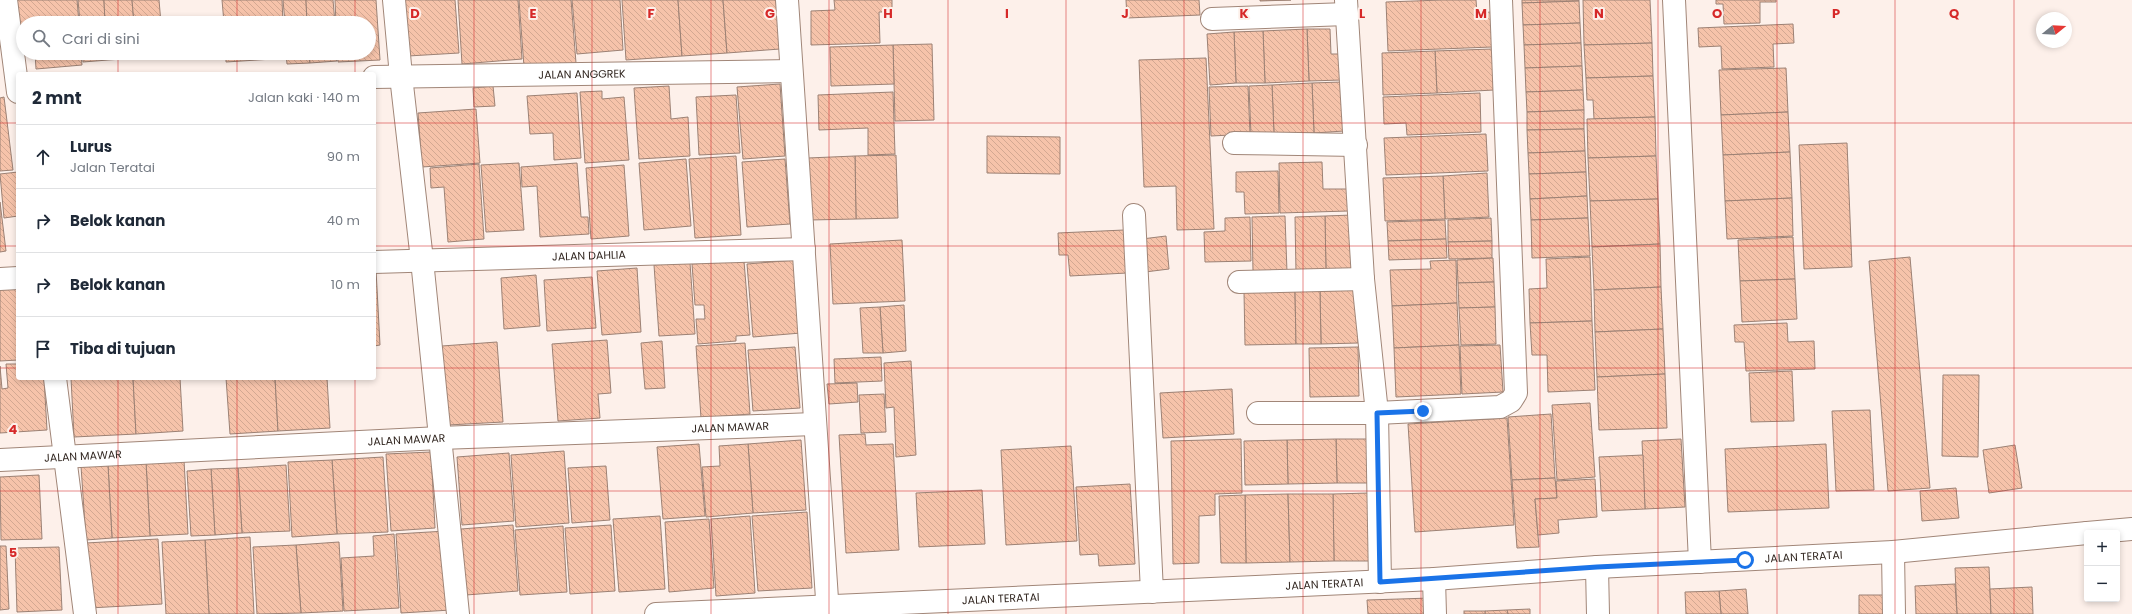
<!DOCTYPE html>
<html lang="id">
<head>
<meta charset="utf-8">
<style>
	:root { --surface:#fff; --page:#f6f6f7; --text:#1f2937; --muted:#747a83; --line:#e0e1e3 }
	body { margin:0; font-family:Poppins,sans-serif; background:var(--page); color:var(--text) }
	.controls { position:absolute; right:12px; bottom:12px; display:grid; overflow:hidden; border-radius:4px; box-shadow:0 2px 6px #0003 }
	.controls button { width:36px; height:36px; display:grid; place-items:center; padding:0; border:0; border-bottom:1px solid var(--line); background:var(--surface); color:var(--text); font:20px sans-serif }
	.compass { position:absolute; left:2036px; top:12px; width:36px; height:36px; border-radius:50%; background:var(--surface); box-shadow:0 2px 6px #0003; rotate:72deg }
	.stop { position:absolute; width:12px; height:12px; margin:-9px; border:3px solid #1a73e8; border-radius:50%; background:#fff }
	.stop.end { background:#1a73e8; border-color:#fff; box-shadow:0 1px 4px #0008 }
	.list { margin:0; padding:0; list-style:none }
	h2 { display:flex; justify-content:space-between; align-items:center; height:52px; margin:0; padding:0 16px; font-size:17px }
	h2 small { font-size:13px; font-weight:400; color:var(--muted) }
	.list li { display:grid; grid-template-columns:26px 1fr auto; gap:12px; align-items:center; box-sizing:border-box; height:64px; padding:0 16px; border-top:1px solid var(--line) }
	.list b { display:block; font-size:15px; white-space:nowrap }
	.list p { margin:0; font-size:13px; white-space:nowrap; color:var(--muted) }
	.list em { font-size:13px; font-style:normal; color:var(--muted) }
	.icon { flex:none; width:22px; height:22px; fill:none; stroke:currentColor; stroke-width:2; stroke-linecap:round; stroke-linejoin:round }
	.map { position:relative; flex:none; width:2132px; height:614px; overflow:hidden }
	.search { position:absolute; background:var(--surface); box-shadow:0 2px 6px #0003; left:16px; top:16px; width:360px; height:44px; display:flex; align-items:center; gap:10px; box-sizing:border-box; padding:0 14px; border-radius:22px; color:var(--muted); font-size:15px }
	.panel { position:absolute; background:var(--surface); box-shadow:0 2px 6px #0003; left:16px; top:72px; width:360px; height:308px; border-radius:4px }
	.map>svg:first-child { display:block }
</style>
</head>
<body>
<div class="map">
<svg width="2132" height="614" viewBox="0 0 2132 614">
	<defs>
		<pattern id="building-back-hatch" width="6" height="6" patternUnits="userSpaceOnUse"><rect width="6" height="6" fill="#f6c3aa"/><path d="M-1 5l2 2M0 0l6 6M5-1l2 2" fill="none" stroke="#d3a892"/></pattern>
	</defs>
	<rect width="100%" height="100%" fill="#fdf0ea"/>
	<g fill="url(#building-back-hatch)" stroke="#9c8174">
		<polygon points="13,0 77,0 79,23 23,23 23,29 15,29"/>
		<polygon points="78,0 104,0 105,23 80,23"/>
		<polygon points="104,0 132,0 134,23 105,23"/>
		<polygon points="132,0 159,0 161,23 134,23"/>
		<polygon points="222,0 282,0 283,23 224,23"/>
		<polygon points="283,0 306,0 307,23 285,23"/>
		<polygon points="306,0 333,0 335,23 307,23"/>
		<polygon points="335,0 376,0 380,60 338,62 338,53 369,53 369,23 336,23"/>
		<polygon points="404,0 455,0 459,53 408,56"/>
		<polygon points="458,0 518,0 522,59 462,64"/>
		<polygon points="519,0 571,0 576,63 524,67"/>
		<polygon points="572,0 620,0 623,50 577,54"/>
		<polygon points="622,0 678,0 682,56 626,60"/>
		<polygon points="678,0 723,0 727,53 682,56"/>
		<polygon points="723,0 776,0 780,49 727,53"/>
		<polygon points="834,0 892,0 892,12 879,12 880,43 811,45 811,11 835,10"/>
		<polygon points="1126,0 1199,0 1200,15 1127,18"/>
		<polygon points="1260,0 1291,0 1260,1"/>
		<polygon points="1442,0 1476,0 1477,13 1491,12 1492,47 1388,51 1386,2"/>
		<polygon points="1522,0 1579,0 1579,1 1522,3"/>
		<polygon points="1583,0 1650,0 1652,43 1584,45"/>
		<polygon points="1716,0 1776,0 1776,2 1760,2 1760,23 1724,24 1723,4 1716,4"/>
		<polygon points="1579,1 1580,23 1523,25 1522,3"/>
		<polygon points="1580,23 1581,43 1524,45 1523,25"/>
		<polygon points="1793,24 1794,43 1773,44 1774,67 1722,69 1721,46 1699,47 1698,28"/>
		<polygon points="1307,29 1330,29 1331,54 1340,54 1341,80 1309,81"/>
		<polygon points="1307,29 1309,81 1265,83 1263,31"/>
		<polygon points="1263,31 1265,83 1236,83 1234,32"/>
		<polygon points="1234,32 1236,83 1210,85 1207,34"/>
		<polygon points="1581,43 1582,66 1525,68 1524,45"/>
		<polygon points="1652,43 1653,76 1586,78 1584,45"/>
		<polygon points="932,44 934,120 895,121 893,45"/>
		<polygon points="893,45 894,84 831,86 830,47"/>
		<polygon points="1492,49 1494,90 1437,93 1435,51"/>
		<polygon points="1435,51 1437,93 1383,95 1382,53"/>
		<polygon points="35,53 81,53 82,65 36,69"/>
		<polygon points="83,53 107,53 108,60 83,62"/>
		<polygon points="107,53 136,53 137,58 108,60"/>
		<polygon points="136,53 163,53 163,56 137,58"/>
		<polygon points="226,53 272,53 273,59 226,62"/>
		<polygon points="286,53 309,53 310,63 287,64"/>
		<polygon points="309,53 336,53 337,61 310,63"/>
		<polygon points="1206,58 1214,229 1177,230 1176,186 1144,187 1139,60"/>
		<polygon points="1582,66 1583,90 1526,92 1525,68"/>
		<polygon points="1786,68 1788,112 1721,115 1719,70"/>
		<polygon points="1653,76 1655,117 1594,119 1593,100 1587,100 1586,78"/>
		<polygon points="1342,82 1344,131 1314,133 1312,83"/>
		<polygon points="1312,83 1314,133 1274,134 1272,85"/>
		<polygon points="780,84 785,156 743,159 737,87"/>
		<polygon points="1272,85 1274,134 1251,135 1249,86"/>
		<polygon points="493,86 495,106 474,107 473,88"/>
		<polygon points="669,86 671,119 688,117 690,156 639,159 634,88"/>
		<polygon points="1248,86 1250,134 1211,136 1209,87"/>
		<polygon points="1583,90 1584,110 1527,112 1526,92"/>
		<polygon points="602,91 602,99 624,97 629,160 585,163 580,92"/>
		<polygon points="893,92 895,154 868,155 868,128 819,130 818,95"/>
		<polygon points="577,93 581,158 554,160 553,133 530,134 527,96"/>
		<polygon points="1480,93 1481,132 1407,135 1406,123 1384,124 1383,97"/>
		<polygon points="736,95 740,153 699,155 696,97"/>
		<polygon points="4,97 13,170 0,171 0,98"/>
		<polygon points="476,109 480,163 422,167 418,113"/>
		<polygon points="1584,110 1584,129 1527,130 1527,112"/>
		<polygon points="1788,112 1790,152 1723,155 1721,115"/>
		<polygon points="1655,117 1656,156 1588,158 1587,119"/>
		<polygon points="1584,129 1585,151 1528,153 1527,130"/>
		<polygon points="1486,134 1488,171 1386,175 1384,138"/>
		<polygon points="987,136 1060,137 1060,174 987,173"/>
		<polygon points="1847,143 1852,267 1804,269 1799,145"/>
		<polygon points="1585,151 1586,172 1529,174 1528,153"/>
		<polygon points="1790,152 1792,198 1725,201 1723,155"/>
		<polygon points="896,155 898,218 856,219 855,156"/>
		<polygon points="736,156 741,235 695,238 689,159"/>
		<polygon points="855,156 856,219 810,220 808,158"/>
		<polygon points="1656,156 1658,199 1590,201 1588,158"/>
		<polygon points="686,159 691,226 644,230 639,163"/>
		<polygon points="785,159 790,224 747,227 742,162"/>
		<polygon points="1322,162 1323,189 1348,189 1348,211 1280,213 1279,163"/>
		<polygon points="519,163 524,230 486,232 481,165"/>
		<polygon points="577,163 581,217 588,217 589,234 540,237 537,186 522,187 521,167"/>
		<polygon points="479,164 484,239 448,242 444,187 431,188 430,168"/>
		<polygon points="624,165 629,236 591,239 586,168"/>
		<polygon points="1278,171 1279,213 1245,214 1244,192 1236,192 1236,172"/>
		<polygon points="18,172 18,216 4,218 0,174"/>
		<polygon points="1586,172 1587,196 1530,199 1529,174"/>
		<polygon points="1487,173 1489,217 1445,219 1443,176"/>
		<polygon points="1443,176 1445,219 1385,221 1383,178"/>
		<polygon points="1587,196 1588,218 1531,220 1530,199"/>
		<polygon points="1792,198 1793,236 1727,239 1725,201"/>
		<polygon points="1658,199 1660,244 1592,247 1590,201"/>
		<polygon points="0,202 6,251 0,252"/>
		<polygon points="1353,215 1354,271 1326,272 1325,216"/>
		<polygon points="1285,216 1287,272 1253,272 1252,217"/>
		<polygon points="1325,216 1326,272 1296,273 1295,217"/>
		<polygon points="1250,217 1251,261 1205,262 1204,232 1225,231 1225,218"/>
		<polygon points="1491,218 1492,241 1448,242 1448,220"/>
		<polygon points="1588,218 1590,256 1532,258 1531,220"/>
		<polygon points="1445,220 1446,239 1388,241 1387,222"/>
		<polygon points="1124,230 1127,273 1070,276 1068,255 1059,255 1058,233"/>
		<polygon points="1166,236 1169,269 1145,272 1142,239"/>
		<polygon points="1793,237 1795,279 1740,281 1738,240"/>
		<polygon points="1446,239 1447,258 1389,260 1388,241"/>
		<polygon points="902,240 905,301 833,304 830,244"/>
		<polygon points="1492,241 1492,258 1449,259 1448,242"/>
		<polygon points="1660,244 1661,287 1594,290 1592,247"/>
		<polygon points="1590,257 1592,321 1530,323 1529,289 1547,288 1546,259"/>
		<polygon points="1910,257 1930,488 1888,491 1869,261"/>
		<polygon points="1493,258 1494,282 1458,283 1457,260"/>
		<polygon points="796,260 801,333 753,337 747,264"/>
		<polygon points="1456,260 1457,303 1392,306 1390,270 1431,269 1430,261"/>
		<polygon points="744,261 750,335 736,336 736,341 698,344 696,319 705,319 704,305 695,305 692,264"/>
		<polygon points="690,263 695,334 659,336 654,265"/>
		<polygon points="637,268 641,332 602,335 597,271"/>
		<polygon points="374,270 376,270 380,345 374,346"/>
		<polygon points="536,275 540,326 504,329 501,278"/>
		<polygon points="592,277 596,328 547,331 544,280"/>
		<polygon points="1795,279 1797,319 1742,322 1740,281"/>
		<polygon points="1494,282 1495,307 1459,308 1458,283"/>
		<polygon points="18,287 18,360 0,361 0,288"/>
		<polygon points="1661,287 1663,329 1595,332 1594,290"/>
		<polygon points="1357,290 1358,343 1321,344 1320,291"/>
		<polygon points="1295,291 1296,344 1245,345 1244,292"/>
		<polygon points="1295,291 1320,291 1321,344 1296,344"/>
		<polygon points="1457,303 1459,345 1394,348 1392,306"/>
		<polygon points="904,305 906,351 883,353 880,307"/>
		<polygon points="880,307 883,353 863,353 860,308"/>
		<polygon points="1495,307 1496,344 1461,345 1459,308"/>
		<polygon points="1592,321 1595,390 1548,392 1547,355 1532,355 1530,323"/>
		<polygon points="1787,323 1788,342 1814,341 1815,369 1746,371 1744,342 1735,342 1734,325"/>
		<polygon points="1663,329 1665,374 1597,377 1595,332"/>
		<polygon points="607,340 611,393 598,394 600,418 558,421 552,344"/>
		<polygon points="662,341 665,388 645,389 641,343"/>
		<polygon points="497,342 503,422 448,425 442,346"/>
		<polygon points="745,343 750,414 701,418 696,346"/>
		<polygon points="1459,345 1461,394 1396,397 1394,348"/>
		<polygon points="1500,345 1503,392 1462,394 1460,346"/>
		<polygon points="795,347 800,408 753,411 748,350"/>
		<polygon points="1358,347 1359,396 1310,397 1309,348"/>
		<polygon points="881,357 882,381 835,383 834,359"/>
		<polygon points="911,361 916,455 896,457 894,407 886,408 884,363"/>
		<polygon points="6,364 18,364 18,378 44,378 47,430 0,433 0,366 2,389 8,388"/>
		<polygon points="1792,371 1794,421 1751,422 1749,373"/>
		<polygon points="1665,374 1667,428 1599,430 1597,377"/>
		<polygon points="1943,375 1979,375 1978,457 1942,456"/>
		<polygon points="71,378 133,378 136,434 74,437"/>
		<polygon points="133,378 180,378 183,431 136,434"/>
		<polygon points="226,378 275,378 278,431 230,434"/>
		<polygon points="275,378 327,378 330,428 278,431"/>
		<polygon points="857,383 858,402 829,404 827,384"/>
		<polygon points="1232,389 1234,434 1163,438 1160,393"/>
		<polygon points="884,394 886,432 861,433 859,395"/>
		<polygon points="1590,403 1595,477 1557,480 1552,405"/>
		<polygon points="1870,410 1874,490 1836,491 1832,411"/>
		<polygon points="1551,414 1555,478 1512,480 1508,417"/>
		<polygon points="1507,418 1514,525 1415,532 1408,424"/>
		<polygon points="865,434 866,445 893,444 899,550 846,553 839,435"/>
		<polygon points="1241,439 1242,493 1215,494 1215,515 1199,516 1199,563 1173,564 1171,441"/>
		<polygon points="1336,439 1369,439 1370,483 1337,483"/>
		<polygon points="1336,439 1337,483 1288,484 1287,440"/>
		<polygon points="1681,439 1685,507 1645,509 1642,441"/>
		<polygon points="801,440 806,510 753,513 748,444"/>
		<polygon points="1287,440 1288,484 1245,485 1244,441"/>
		<polygon points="699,444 705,516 663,519 657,447"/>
		<polygon points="748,444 753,513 706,517 702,467 720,466 719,446"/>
		<polygon points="1826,444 1829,508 1728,512 1725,449"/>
		<polygon points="2015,445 2022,488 1989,493 1983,450"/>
		<polygon points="1071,446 1077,541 1006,545 1001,450"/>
		<polygon points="564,451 569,523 516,527 511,455"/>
		<polygon points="431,452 435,528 391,531 386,454"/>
		<polygon points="509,453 514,521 462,525 457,457"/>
		<polygon points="1643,455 1645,509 1602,511 1599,457"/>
		<polygon points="383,457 388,532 337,534 332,460"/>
		<polygon points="184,460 188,534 150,536 146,462"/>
		<polygon points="332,460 337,534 292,537 288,462"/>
		<polygon points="146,462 150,536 112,538 108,465"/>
		<polygon points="108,465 112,538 86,540 81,466"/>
		<polygon points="286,465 290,531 242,533 238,468"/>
		<polygon points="606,466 610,520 572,523 568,468"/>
		<polygon points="238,468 242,533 215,535 211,469"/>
		<polygon points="211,469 215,535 191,536 187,471"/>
		<polygon points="39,475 42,539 1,540 0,477"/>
		<polygon points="1555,478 1557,498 1535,499 1539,547 1517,548 1512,480"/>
		<polygon points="1595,479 1597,517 1558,520 1559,533 1538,535 1535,499 1557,498 1556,481"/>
		<polygon points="1130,484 1135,564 1099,566 1098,554 1080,555 1076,487"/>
		<polygon points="1956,488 1959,518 1922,521 1920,491"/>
		<polygon points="982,490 985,544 919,547 916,493"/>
		<polygon points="1370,493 1372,561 1334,561 1333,494"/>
		<polygon points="1288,494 1290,562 1246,563 1245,495"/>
		<polygon points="1288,494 1333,494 1334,561 1290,562"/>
		<polygon points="1245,495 1246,563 1221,563 1219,496"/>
		<polygon points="807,512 812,588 758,591 752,516"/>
		<polygon points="660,516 665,589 619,592 613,519"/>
		<polygon points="750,516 755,593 716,596 711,519"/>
		<polygon points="709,519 714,588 669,592 665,522"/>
		<polygon points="513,525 518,591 466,595 461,529"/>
		<polygon points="611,525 615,591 570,594 565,528"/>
		<polygon points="563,526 567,592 520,595 515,530"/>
		<polygon points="446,531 451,610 401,613 396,534"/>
		<polygon points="394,534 399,608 344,611 341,558 374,556 373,536"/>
		<polygon points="250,537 254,614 209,614 205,540"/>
		<polygon points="158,539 162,604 89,608 86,543"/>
		<polygon points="205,540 209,614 166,614 162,542"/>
		<polygon points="339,542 343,611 301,613 296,545"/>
		<polygon points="296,545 301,613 257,614 253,547"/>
		<polygon points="0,546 6,546 9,609 0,610"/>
		<polygon points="59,547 62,610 17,612 15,548"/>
		<polygon points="1989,567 1991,614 1957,614 1955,568"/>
		<polygon points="1955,584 1957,614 1916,614 1915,586"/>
		<polygon points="2032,587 2033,614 1991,614 1990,589"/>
		<polygon points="1746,589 1748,614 1721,614 1719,591"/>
		<polygon points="1719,591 1721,614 1686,614 1685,592"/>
		<polygon points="1859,595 1887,595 1888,614 1859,614"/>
		<polygon points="1431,598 1432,614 1368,614 1367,600"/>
		<polygon points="1530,609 1530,614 1508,614 1507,610"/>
		<polygon points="1507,610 1508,614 1485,614 1485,611"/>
		<rect x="1464" y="611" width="21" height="3"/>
	</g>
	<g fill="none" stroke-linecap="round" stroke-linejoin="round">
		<g stroke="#a18678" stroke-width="24">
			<g id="street">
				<polyline points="6,0 18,92"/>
				<polyline points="394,0 401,76 422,260 458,614"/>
				<polyline points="787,0 828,614"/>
				<polyline points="1346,0 1363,279 1377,413 1380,582"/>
				<polyline points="1674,0 1700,562"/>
				<polyline points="1212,19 1347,14"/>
				<path id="s1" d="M374,77l417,-6"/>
				<polyline points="1234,143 1356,145"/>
				<polyline points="1134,215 1152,592"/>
				<path id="s2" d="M374,262l430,-13"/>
				<polyline points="0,279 18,278"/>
				<polyline points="1239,282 1363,279"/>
				<polyline points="55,378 85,614"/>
				<polyline points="1258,413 1377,413 1500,407 1511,401 1516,393 1501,0"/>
				<path id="s3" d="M0,460l440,-22 374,-14"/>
				<polyline points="2087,533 2132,529"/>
				<polyline points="1893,552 1894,614"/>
				<polyline points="1597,567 1598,614"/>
				<polyline points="1434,579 1435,614"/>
				<path id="s4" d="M656,614l778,-35 163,-12 296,-15 194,-19"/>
			</g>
		</g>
		<use href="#street" stroke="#fff" stroke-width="22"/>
	</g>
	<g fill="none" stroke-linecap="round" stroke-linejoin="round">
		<polyline stroke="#1a73e8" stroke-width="5" points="1423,411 1377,413 1380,582 1597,567 1745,560"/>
	</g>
	<path fill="none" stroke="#d62828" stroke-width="1" stroke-opacity="0.55" d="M118,0v23M237,0v23M355,0v23M474,0v614M592,0v614M711,0v614M829,0v614M948,0v614M1066,0v614M1184,0v614M1303,0v614M1421,0v614M1540,0v614M1658,0v614M1777,0v614M1895,0v614M2014,0v614M118,53v21M237,53v21M355,53v21M0,123h18M374,123h1758M0,246h18M374,246h1758M0,368h18M374,368h1758M118,378v236M237,378v236M355,378v236M0,491h2132"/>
	<g text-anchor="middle" stroke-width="4" stroke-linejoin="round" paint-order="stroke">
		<g font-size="11" fill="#322721" stroke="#fdf0ea">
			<text dy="4" stroke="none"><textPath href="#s1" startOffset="208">JALAN ANGGREK</textPath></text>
			<text dy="4" stroke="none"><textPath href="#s2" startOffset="215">JALAN DAHLIA</textPath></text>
			<text dy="4" stroke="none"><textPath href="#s3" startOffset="731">JALAN MAWAR</textPath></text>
			<text dy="4" stroke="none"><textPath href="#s3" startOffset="407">JALAN MAWAR</textPath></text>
			<text dy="4" stroke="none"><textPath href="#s3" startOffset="83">JALAN MAWAR</textPath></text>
			<text dy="4" stroke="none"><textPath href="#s4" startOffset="1149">JALAN TERATAI</textPath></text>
			<text dy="4" stroke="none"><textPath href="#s4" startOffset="669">JALAN TERATAI</textPath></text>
			<text dy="4" stroke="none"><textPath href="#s4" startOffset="345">JALAN TERATAI</textPath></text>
		</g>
	</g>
	<g font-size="13" text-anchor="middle" font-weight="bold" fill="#d62828" stroke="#fdf0ea" stroke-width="4" stroke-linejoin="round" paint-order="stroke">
		<text x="415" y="18">D</text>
		<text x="533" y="18">E</text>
		<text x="651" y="18">F</text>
		<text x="770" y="18">G</text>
		<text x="888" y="18">H</text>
		<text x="1007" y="18">I</text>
		<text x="1125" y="18">J</text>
		<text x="1244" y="18">K</text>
		<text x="1362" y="18">L</text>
		<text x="1481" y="18">M</text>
		<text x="1599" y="18">N</text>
		<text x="1717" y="18">O</text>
		<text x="1836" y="18">P</text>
		<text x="1954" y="18">Q</text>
		<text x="13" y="434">4</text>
		<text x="13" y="557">5</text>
	</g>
</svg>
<div class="controls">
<button>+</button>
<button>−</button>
</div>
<svg class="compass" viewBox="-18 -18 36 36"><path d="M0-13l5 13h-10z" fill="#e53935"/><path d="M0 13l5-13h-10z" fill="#747a83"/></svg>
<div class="stop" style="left:1745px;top:560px"></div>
<div class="stop end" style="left:1423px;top:411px"></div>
<div class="search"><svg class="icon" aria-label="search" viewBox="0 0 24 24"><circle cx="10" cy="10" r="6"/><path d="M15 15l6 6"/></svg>Cari di sini</div>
<section class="panel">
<h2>2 mnt<small>Jalan kaki · 140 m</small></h2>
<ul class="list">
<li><svg class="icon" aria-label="ahead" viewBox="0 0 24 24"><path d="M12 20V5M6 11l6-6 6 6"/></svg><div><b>Lurus</b><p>Jalan Teratai</p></div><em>90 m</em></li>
<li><svg class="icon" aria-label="right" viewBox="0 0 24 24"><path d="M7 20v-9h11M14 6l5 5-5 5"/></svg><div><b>Belok kanan</b></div><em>40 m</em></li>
<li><svg class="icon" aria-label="right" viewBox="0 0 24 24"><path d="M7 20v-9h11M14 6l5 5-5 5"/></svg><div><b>Belok kanan</b></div><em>10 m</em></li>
<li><svg class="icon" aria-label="arrive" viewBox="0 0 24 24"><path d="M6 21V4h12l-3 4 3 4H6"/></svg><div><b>Tiba di tujuan</b></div></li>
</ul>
</section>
</div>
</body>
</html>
